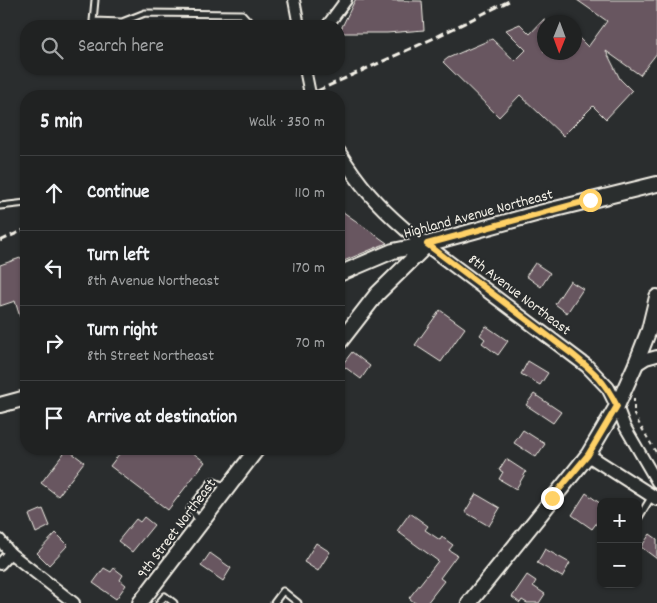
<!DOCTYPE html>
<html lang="en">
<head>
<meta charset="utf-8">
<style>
	:root { --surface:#202222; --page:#2d2f2f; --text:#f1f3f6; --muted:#a2a4a5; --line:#3d3f40 }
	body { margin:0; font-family:Dekko,sans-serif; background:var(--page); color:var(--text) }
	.controls { position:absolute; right:15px; bottom:15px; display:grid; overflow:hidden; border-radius:10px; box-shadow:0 1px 4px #0004 }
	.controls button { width:45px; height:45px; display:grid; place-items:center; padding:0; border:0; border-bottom:1px solid var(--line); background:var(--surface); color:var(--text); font:25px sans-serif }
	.compass { position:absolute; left:537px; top:15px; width:45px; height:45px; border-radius:50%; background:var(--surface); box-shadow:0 1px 4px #0004; rotate:181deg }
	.stop { position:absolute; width:15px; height:15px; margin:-11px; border:4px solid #ffd166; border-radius:50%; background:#fff }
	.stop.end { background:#ffd166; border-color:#fff; box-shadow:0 1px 5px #0008 }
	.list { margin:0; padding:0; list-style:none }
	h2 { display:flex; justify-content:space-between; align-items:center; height:65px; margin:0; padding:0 20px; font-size:21px }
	h2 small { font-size:16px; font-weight:400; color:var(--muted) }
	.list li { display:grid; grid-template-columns:32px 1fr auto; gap:15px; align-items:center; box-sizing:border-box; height:75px; padding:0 20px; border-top:1px solid var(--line) }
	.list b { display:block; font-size:19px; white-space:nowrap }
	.list p { margin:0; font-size:16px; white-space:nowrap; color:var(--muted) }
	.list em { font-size:16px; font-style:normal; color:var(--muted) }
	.icon { flex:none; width:28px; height:28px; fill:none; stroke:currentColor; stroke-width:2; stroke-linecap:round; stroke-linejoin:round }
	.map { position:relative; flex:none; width:657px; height:603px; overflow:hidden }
	.search { position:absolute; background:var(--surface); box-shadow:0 1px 4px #0004; left:20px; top:20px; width:325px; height:55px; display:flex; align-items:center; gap:12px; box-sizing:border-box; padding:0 18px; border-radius:20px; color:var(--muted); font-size:19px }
	.panel { position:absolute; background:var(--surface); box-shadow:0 1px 4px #0004; left:20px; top:90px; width:325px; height:365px; border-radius:20px }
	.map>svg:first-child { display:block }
</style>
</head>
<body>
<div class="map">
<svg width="657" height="603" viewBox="0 0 657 603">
	<rect width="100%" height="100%" fill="#2a2d2e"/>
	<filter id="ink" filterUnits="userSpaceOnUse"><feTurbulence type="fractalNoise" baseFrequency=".02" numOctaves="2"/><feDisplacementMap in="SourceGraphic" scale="10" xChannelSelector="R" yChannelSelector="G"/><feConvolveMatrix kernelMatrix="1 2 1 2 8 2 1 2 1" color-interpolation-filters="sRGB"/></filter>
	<g filter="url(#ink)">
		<g fill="#675761" stroke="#f4f1e8">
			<polygon points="355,0 422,1 424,30 387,33 339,33"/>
			<polygon points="577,0 657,0 657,53 640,75 606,51 620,79 632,91 606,119 593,106 563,136 520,95 499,117 443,62 448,58 492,39 515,61 526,50 506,30 520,24 530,34 544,19 544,52 574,52 574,33 588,47 607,21"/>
			<polygon points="339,209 387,243 339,263"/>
			<polygon points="26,256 26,315 20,317 15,301 0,306 0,265"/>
			<polygon points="535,263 550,273 541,287 526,276"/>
			<polygon points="570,281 583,289 567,313 555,304"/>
			<polygon points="440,310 465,328 441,362 415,345"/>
			<polygon points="486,326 508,341 498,355 482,343 485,339 480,335"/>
			<polygon points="352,352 370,366 361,379 342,365"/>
			<polygon points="528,361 548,373 540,385 521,374"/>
			<polygon points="534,394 561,412 553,423 526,405"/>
			<polygon points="523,430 545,444 536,457 514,443"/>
			<polygon points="67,449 84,462 58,496 41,483"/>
			<polygon points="123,449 188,449 205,462 168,510 110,466"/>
			<polygon points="506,459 526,472 516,489 499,479 503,472 499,470"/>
			<polygon points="586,493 601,504 601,517 592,529 572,515"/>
			<polygon points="476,494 500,508 489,526 465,512"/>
			<polygon points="43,509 50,526 36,533 29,515"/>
			<polygon points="410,513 428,526 425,530 440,540 442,537 453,545 449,550 457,555 440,578 444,581 427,603 415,603 409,598 438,561 397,531"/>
			<polygon points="144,517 154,525 132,552 118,541 136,519 140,522"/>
			<polygon points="56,533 68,545 49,565 37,553"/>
			<polygon points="650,534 657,539 657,559 641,547"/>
			<polygon points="316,543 330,552 318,571 304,562"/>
			<polygon points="545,549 570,563 562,577 537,563"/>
			<polygon points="210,553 231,568 223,581 201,566"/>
			<polygon points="104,568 111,572 114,568 123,575 120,580 126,585 116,599 93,583"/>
			<polygon points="527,575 536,581 533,586 545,594 539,603 527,603 522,600 520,603 512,597"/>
		</g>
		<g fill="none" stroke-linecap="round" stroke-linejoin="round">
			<g stroke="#f4f1e8" stroke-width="9">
				<g id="service">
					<polyline points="95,0 93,21 122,22 145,13 242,14 253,26"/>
					<polyline points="0,206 26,203"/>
					<polyline points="638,519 652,496"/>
					<polyline points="200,522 190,509 212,481 227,487"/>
					<polyline points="159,603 165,596 174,603"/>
					<polyline points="274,603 283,591 298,603"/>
				</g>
			</g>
			<g stroke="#f4f1e8" stroke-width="14">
				<g id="minor">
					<polyline points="294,0 299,26"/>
					<polyline points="327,26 346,0"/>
					<polyline points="305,69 310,94"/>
					<polyline points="635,366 646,359 657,356"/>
					<polyline points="617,406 625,427 657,482"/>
					<polyline points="0,540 10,553 74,603"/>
					<polyline points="0,564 10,553"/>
				</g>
			</g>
			<g stroke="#f4f1e8" stroke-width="16">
				<g id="tertiary">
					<polyline points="310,94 311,96"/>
					<path d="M339,152c20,32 37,52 66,77l182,137 21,22 9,18"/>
					<polyline points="588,455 657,499"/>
				</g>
			</g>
			<g stroke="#f4f1e8" stroke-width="18">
				<g id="secondary">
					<polyline points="339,274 393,251 427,244 539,213 657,184"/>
					<polyline points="339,343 377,294 427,245"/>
					<polyline points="0,405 26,398"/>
					<polyline points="140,603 257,449"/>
					<polyline points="469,603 588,455 617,406 635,366 649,330 657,297"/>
				</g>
			</g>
			<polyline stroke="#f4f1e8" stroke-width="2" stroke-dasharray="4 4" stroke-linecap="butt" points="634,398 634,415 657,454"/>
			<use href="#service" stroke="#2a2d2e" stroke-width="5"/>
			<use href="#minor" stroke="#2a2d2e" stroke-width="10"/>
			<use href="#tertiary" stroke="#2a2d2e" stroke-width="12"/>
			<use href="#secondary" stroke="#2a2d2e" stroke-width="14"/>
			<g stroke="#f4f1e8" stroke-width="3" stroke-dasharray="8 4" stroke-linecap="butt">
				<polyline points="306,96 432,39 511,0"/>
				<polyline points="0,241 26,229"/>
			</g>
		</g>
	</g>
	<g fill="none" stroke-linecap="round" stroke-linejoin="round" filter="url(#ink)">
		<path stroke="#ffd166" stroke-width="6" d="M552,498l36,-43 29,-49c-13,-26 -23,-34 -45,-52l-145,-110 163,-44"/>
	</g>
	<g text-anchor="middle" stroke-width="4" stroke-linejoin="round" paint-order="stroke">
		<g font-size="15" fill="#f4f1e8" stroke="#2a2d2e">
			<text transform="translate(478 213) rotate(-15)" y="5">Highland Avenue Northeast</text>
			<text transform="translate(520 294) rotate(37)" y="5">8th Avenue Northeast</text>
			<text transform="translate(176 528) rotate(-53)" y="5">9th Street Northeast</text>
		</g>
	</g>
</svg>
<div class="controls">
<button>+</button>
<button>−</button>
</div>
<svg class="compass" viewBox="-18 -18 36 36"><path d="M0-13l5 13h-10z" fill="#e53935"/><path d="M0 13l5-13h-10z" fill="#a2a4a5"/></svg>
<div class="stop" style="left:590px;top:200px"></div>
<div class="stop end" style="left:552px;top:498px"></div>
<div class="search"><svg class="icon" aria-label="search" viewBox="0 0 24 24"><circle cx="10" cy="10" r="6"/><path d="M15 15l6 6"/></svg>Search here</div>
<section class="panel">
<h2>5 min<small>Walk · 350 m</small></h2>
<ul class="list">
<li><svg class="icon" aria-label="ahead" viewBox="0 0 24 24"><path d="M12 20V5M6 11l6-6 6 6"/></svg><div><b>Continue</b></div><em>110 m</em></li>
<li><svg class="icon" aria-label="left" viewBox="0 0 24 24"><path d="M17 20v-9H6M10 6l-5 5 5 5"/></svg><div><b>Turn left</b><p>8th Avenue Northeast</p></div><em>170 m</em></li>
<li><svg class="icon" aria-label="right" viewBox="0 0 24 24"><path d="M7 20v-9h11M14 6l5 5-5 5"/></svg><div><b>Turn right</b><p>8th Street Northeast</p></div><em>70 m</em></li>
<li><svg class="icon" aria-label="arrive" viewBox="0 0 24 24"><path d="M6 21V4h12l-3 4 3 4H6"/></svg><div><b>Arrive at destination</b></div></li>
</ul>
</section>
</div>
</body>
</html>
